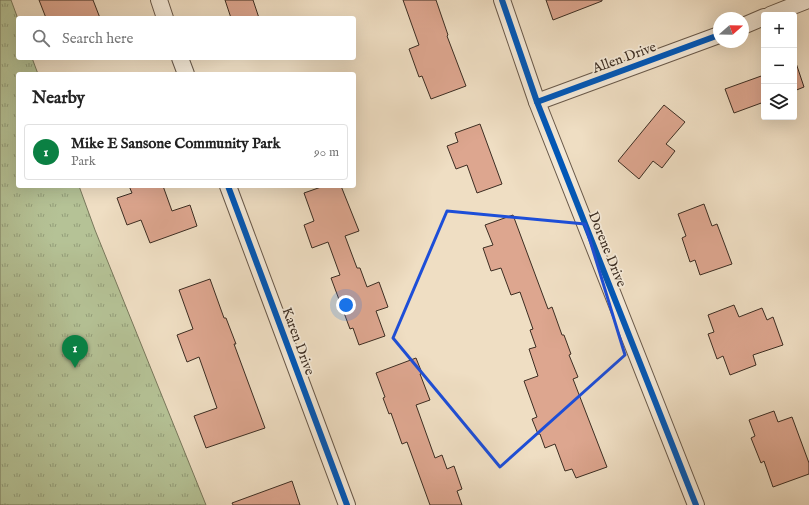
<!DOCTYPE html>
<html lang="en">
<head>
<meta charset="utf-8">
<style>
	:root { --surface:#fff; --page:#f6f6f6; --text:#222; --muted:#767676; --line:#e0e0e0; --accent:#0b8043 }
	body { margin:0; font-family:"IM FELL English",serif; background:var(--page); color:var(--text) }
	.controls { position:absolute; right:12px; top:12px; display:grid; overflow:hidden; border-radius:4px; box-shadow:0 4px 16px #0002 }
	.controls button { width:36px; height:36px; display:grid; place-items:center; padding:0; border:0; border-bottom:1px solid var(--line); background:var(--surface); color:var(--text); font:20px sans-serif }
	.compass { position:absolute; left:713px; top:12px; width:36px; height:36px; border-radius:50%; background:var(--surface); box-shadow:0 4px 16px #0002; rotate:70deg }
	.you { position:absolute; left:346px; top:305px; width:14px; height:14px; margin:-10px; border:3px solid #fff; border-radius:50%; background:#1a73e8; box-shadow:0 0 0 6px #1a73e833 }
	.badge { display:grid; place-items:center; width:26px; height:26px; border-radius:50%; background:var(--accent); color:#fff; font-size:13px; font-weight:700 }
	.pin { position:absolute; translate:-50% -33px; filter:drop-shadow(0 1px 2px #0008) }
	.pin::after { content:''; position:absolute; top:21px; width:14px; height:12px; background:inherit; clip-path:polygon(0 0,100% 0,50% 100%) }
	.list { margin:0; padding:0; list-style:none }
	h2 { display:flex; justify-content:space-between; align-items:center; height:52px; margin:0; padding:0 16px; font-size:17px }
	h2 small { font-size:13px; font-weight:400; color:var(--muted) }
	.list li { display:grid; grid-template-columns:26px 1fr auto; gap:12px; align-items:center; box-sizing:border-box; height:56px; margin:0 8px 8px; padding:0 8px; border:1px solid var(--line); border-radius:4px }
	.list b { display:block; font-size:15px; white-space:nowrap }
	.list p { margin:0; font-size:13px; white-space:nowrap; color:var(--muted) }
	.list em { font-size:13px; font-style:normal; color:var(--muted) }
	.icon { flex:none; width:22px; height:22px; fill:none; stroke:currentColor; stroke-width:2; stroke-linecap:round; stroke-linejoin:round }
	.map { position:relative; flex:none; width:809px; height:505px; overflow:hidden }
	.search { position:absolute; background:var(--surface); box-shadow:0 4px 16px #0002; left:16px; top:16px; width:340px; height:44px; display:flex; align-items:center; gap:10px; box-sizing:border-box; padding:0 14px; border-radius:4px; color:var(--muted); font-size:15px }
	.panel { position:absolute; background:var(--surface); box-shadow:0 4px 16px #0002; left:16px; top:72px; width:340px; height:116px; border-radius:4px }
	.map>svg:first-child { display:block }
</style>
</head>
<body>
<div class="map">
<svg width="809" height="505" viewBox="0 0 809 505">
	<defs>
		<pattern id="park-tufts" width="24" height="20" patternUnits="userSpaceOnUse"><rect width="24" height="20" fill="#b5c296"/><path d="M3 7l-1-3M5 7V3M7 7l1-3M15 17l-1-3M17 17v-4M19 17l1-3" fill="none" stroke="#949e7a"/></pattern>
	</defs>
	<rect width="100%" height="100%" fill="#efdec3"/>
	<filter id="stains"><feTurbulence type="fractalNoise" baseFrequency=".005" numOctaves="4"/><feColorMatrix values="0 0 0 0 .2 0 0 0 0 .09 0 0 0 0 .02 0 0 0 .5 -.17"/></filter>
	<radialGradient id="worn" r=".72"><stop offset=".6" stop-color="#630" stop-opacity="0"/><stop offset="1" stop-color="#630" stop-opacity=".3"/></radialGradient>
	<polygon fill="url(#park-tufts)" stroke="#78785c" points="0,0 11,0 18,19 18,58 32,58 38,74 18,74 18,186 79,186 95,230 206,505 0,505"/>
	<g fill="#dda68f" stroke="#3c2d22">
		<polygon points="39,0 93,0 100,18 46,18"/>
		<polygon points="225,0 253,0 259,18 231,18"/>
		<polygon points="403,0 436,0 448,35 447,36 466,86 431,99 422,76 419,77 409,49 419,45"/>
		<polygon points="546,0 602,0 602,1 553,20"/>
		<polygon points="796,63 804,87 794,91 794,64"/>
		<polygon points="764,75 764,102 734,113 725,89"/>
		<polygon points="664,105 685,122 666,144 675,151 662,168 653,161 639,179 618,161"/>
		<polygon points="480,124 502,184 477,193 467,165 456,169 447,146 458,142 455,133"/>
		<polygon points="129,186 163,186 172,211 190,205 197,226 150,243 141,220 127,225 117,198 132,193"/>
		<polygon points="324,186 341,186 359,231 345,236 357,268 360,268 367,287 379,282 388,307 376,311 385,336 359,345 353,328 350,329 331,278 340,275 328,242 312,248 304,225 314,221 304,193"/>
		<polygon points="704,204 712,226 717,224 732,264 700,275 695,260 690,262 682,238 686,236 678,214"/>
		<polygon points="513,215 548,309 552,307 562,335 564,335 571,354 569,355 578,377 573,379 607,467 576,478 572,469 565,471 555,444 545,448 540,434 538,434 532,419 537,417 524,381 538,376 529,349 536,347 530,330 533,329 520,292 511,295 501,268 491,271 483,248 493,245 485,225"/>
		<polygon points="210,279 224,318 226,318 236,344 234,344 265,428 206,448 194,416 217,408 199,357 187,362 177,335 193,329 179,290"/>
		<polygon points="734,305 739,317 762,308 767,320 773,317 783,345 753,355 756,365 730,375 723,356 717,359 708,334 714,332 708,315"/>
		<polygon points="416,358 422,373 420,374 430,400 416,405 435,458 442,455 447,469 454,466 462,489 457,491 462,505 430,505 407,442 402,444 391,413 389,414 383,398 385,397 376,373"/>
		<polygon points="774,411 778,422 792,417 809,463 809,474 773,487 764,461 761,463 751,438 755,436 749,420"/>
		<polygon points="292,481 300,505 233,505 232,503"/>
	</g>
	<g fill="none" stroke-linecap="round" stroke-linejoin="round">
		<g stroke="#69594a" stroke-width="18">
			<g id="minor">
				<polyline points="159,0 165,18"/>
				<polyline points="502,0 537,102 696,505"/>
				<polyline points="770,15 808,0"/>
				<polyline points="743,26 764,17"/>
				<polyline points="180,58 186,74"/>
				<polyline points="537,102 719,35"/>
				<polyline points="228,186 347,505"/>
			</g>
		</g>
		<use href="#minor" stroke="#f5ead8" stroke-width="16"/>
		<g stroke="#f5ead8" stroke-width="8">
			<g id="cycleway">
				<polyline points="502,0 537,102 696,505"/>
				<polyline points="537,102 719,35"/>
				<polyline points="228,186 347,505"/>
			</g>
		</g>
		<use href="#cycleway" stroke="#0057b8" stroke-width="6"/>
	</g>
	<path fill="none" stroke="#1d4ed8" stroke-width="3" stroke-linejoin="round" d="M447,211l138,13 40,131 -125,112 -107,-129z"/>
	<g text-anchor="middle" stroke-width="3.5" stroke-linejoin="round" paint-order="stroke">
		<g font-size="14" fill="#3c2d22" stroke="#f5ead8">
			<text transform="translate(624 57) rotate(-20)" y="5">Allen Drive</text>
			<text transform="translate(608 249) rotate(68)" y="5">Dorene Drive</text>
			<text transform="translate(299 341) rotate(70)" y="5">Karen Drive</text>
		</g>
	</g>
	<rect width="100%" height="100%" filter="url(#stains)"/>
	<rect width="100%" height="100%" fill="url(#worn)"/>
</svg>
<div class="controls">
<button>+</button>
<button>−</button>
<button><svg class="icon" aria-label="layers" viewBox="0 0 24 24"><path d="M12 4l9 5-9 5-9-5zM3 14l9 5 9-5"/></svg></button>
</div>
<svg class="compass" viewBox="-18 -18 36 36"><path d="M0-13l5 13h-10z" fill="#e53935"/><path d="M0 13l5-13h-10z" fill="#767676"/></svg>
<div class="you"></div>
<div class="pin badge" style="left:75px;top:368px">1</div>
<div class="search"><svg class="icon" aria-label="search" viewBox="0 0 24 24"><circle cx="10" cy="10" r="6"/><path d="M15 15l6 6"/></svg>Search here</div>
<section class="panel">
<h2>Nearby<small></small></h2>
<ul class="list">
<li><span class="badge">1</span><div><b>Mike E Sansone Community Park</b><p>Park</p></div><em>90 m</em></li>
</ul>
</section>
</div>
</body>
</html>
